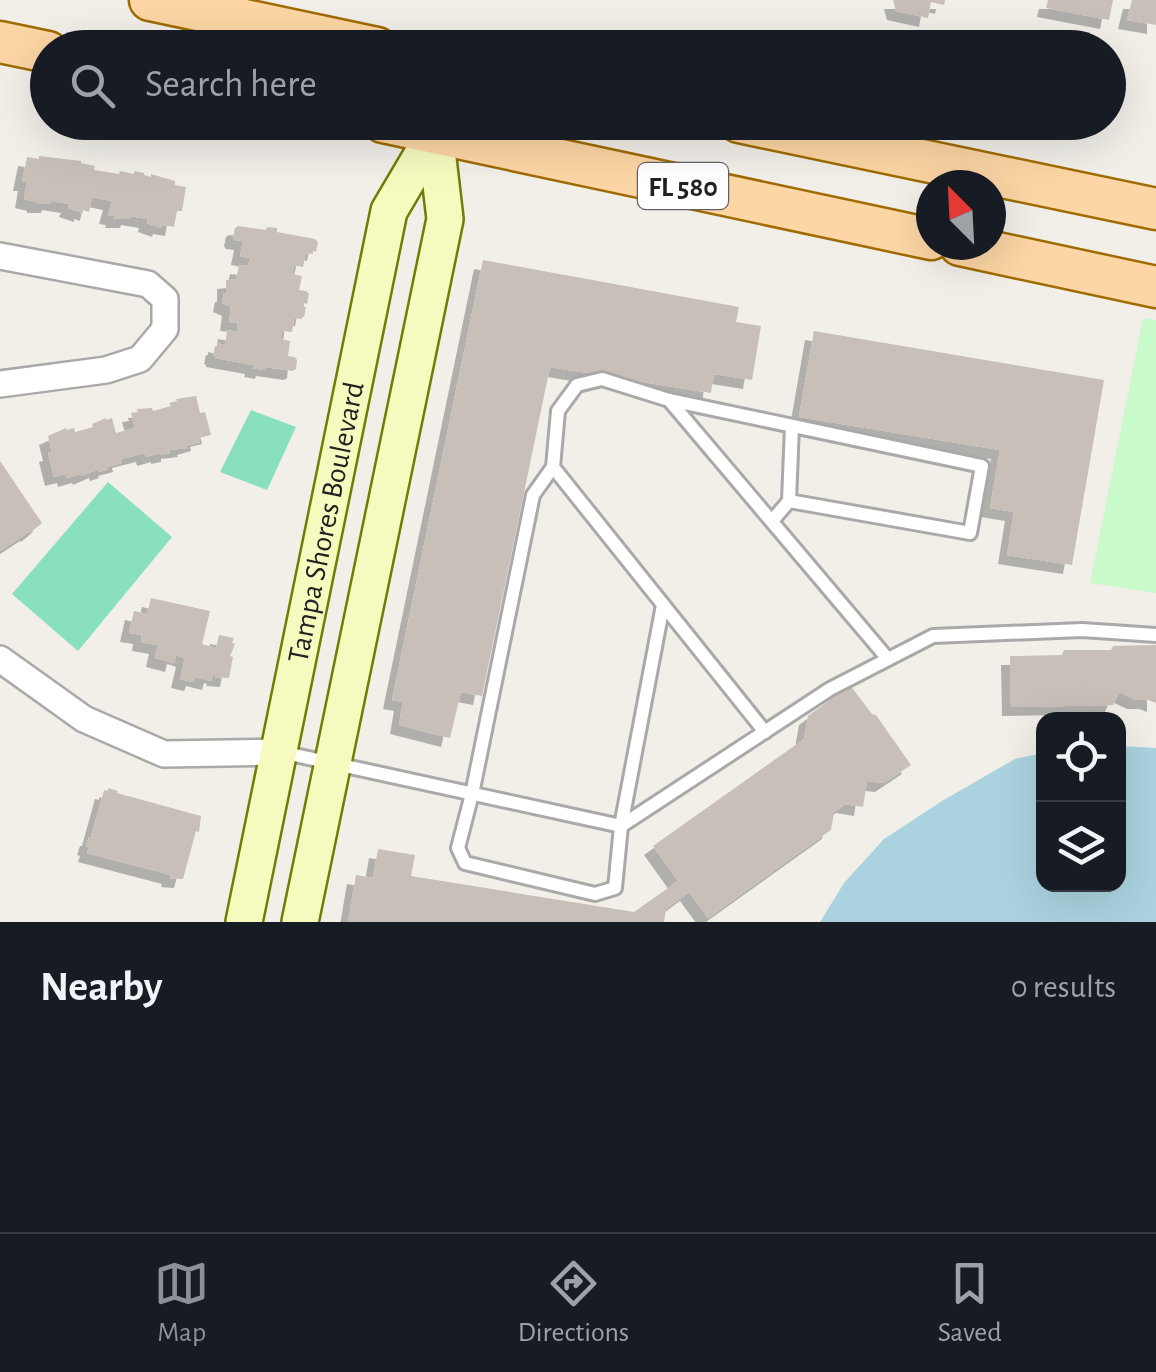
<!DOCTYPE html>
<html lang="en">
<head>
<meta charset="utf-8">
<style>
	:root { --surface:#171b24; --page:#242831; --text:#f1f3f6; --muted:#9ea1a6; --line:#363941; --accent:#8c9099 }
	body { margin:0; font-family:"Alegreya Sans",sans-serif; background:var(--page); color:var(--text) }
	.controls { position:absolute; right:30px; bottom:30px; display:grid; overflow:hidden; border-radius:20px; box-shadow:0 10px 40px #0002 }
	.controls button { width:90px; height:90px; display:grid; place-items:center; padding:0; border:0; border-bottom:2px solid var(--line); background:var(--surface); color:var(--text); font:50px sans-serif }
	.compass { position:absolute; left:916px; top:170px; width:90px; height:90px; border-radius:50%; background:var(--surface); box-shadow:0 10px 40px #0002; rotate:336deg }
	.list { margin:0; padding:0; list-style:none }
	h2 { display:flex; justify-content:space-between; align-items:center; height:130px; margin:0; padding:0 40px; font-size:42px }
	h2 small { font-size:32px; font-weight:400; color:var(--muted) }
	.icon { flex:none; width:55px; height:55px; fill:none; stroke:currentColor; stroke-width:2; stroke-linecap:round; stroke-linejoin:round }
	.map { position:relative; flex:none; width:1156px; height:922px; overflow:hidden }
	.search { position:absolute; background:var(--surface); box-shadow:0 10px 40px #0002; left:30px; right:30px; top:30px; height:110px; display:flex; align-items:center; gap:25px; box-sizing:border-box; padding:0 35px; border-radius:55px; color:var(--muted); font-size:38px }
	.sheet { height:310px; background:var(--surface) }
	nav { display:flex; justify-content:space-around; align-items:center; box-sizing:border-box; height:140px; border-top:2px solid var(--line); background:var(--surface); font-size:28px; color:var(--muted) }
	nav a { display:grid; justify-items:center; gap:5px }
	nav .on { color:var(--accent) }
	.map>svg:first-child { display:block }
</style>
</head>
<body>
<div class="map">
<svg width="1156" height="922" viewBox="0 0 1156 922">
	<defs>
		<filter id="shadow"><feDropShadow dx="-9" dy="9" stdDeviation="0" flood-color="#0004"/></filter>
	</defs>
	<rect width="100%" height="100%" fill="#f2efe9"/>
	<polygon fill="#c8facc" points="1143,318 1156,320 1156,593 1090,583"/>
	<g fill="#88e0be">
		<polygon points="251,410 296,427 267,490 220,472"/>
		<polygon points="108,482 172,537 78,651 12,594"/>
	</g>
	<polygon fill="#aad3df" points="1119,746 1156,748 1156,922 820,922 844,883 884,839 942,801 1015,759 1043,753 1044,884 1118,884"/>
	<g fill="#c7bfb8" filter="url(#shadow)">
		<polygon points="893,0 945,0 944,5 931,2 928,18 896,11"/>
		<polygon points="1048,0 1113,0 1109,20 1046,8"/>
		<polygon points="1132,0 1156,0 1156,25 1127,20"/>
		<polygon points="39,156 81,161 81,163 95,166 94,170 119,174 120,171 134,174 134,171 144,173 144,175 151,177 151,174 175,181 175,185 186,187 182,211 177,211 174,227 162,225 161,228 147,223 148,219 130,216 129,219 114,219 115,216 108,215 112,201 92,197 89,212 83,210 83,213 68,208 70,204 51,201 50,204 36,204 36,202 24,199 27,182 22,182 27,157 39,159"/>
		<polygon points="238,226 266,230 267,227 277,228 277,232 315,239 318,242 316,252 313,251 313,254 306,253 303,267 294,265 292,274 302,276 299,290 306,291 309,294 307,304 304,303 304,307 306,307 304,317 302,317 302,319 294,318 292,332 282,331 281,339 290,341 288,356 295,357 297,360 296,369 293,371 265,367 264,370 253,368 254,365 215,358 215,356 213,355 215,346 217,346 217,343 225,345 227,330 237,332 238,323 229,322 231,307 222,303 224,293 226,293 226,280 236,279 239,265 248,266 250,258 240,256 243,241 235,240 233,237 235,228"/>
		<polygon points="483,260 739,307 736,322 761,326 752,380 714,374 711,393 550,367 482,696 461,692 450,738 399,725 403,702 392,700"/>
		<polygon points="814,331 1104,380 1072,565 1007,555 1014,512 990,508 1000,450 799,417"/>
		<polygon points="196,396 200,413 205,412 211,435 199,438 200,442 186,446 187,448 170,450 170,453 160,455 160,453 146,457 145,453 121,459 122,463 107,467 108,469 99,472 98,469 82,476 81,474 67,478 66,474 54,477 48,453 52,452 48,436 66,428 67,430 74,428 75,432 93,427 92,424 106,418 106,420 112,418 116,433 135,428 131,413 138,412 137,409 152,408 153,411 171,406 169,403 177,401 176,399"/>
		<polygon points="0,461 42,523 30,533 29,532 0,551"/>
		<polygon points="151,598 210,611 202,644 216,648 219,635 234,638 232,643 235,644 230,656 233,657 229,678 215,677 216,675 213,674 211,681 195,677 193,682 180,679 185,658 176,655 174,663 155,658 158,645 141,642 142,635 129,633 134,611 147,614"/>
		<polygon points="1156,645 1156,703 1148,700 1136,700 1119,692 1113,705 1011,707 1010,656 1062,655 1064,650 1111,650 1113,646"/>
		<polygon points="850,685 872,714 876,715 911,765 884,783 867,781 863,807 845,804 834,812 831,830 708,918 689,892 666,909 664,922 348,922 356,875 373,878 378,849 415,855 411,876 634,912 678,881 653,846 804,739 808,716"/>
		<polygon points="108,788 118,791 117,793 201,816 199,832 196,831 183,879 170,878 171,875 87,853 89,847 86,846 89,837 91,837 104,790 108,791"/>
	</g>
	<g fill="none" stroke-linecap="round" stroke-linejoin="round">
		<g stroke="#a9a9a9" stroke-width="18">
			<g id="lane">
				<polyline points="670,400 982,466 970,533 789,501 772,521"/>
				<polyline points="553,467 533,495 472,794 458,848 465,863 595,894 615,888 621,826 663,605"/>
				<polyline points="789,501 792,426"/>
				<polyline points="765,732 553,467 558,411 577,385 602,379 669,400 888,659"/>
				<polyline points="281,752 621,826 830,689 933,636 1082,630 1156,635"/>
			</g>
		</g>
		<g stroke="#a9a9a9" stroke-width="30">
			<g id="street">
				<polyline points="0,256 148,284 165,299 165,329 140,359 106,370 0,384"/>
				<polyline points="0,659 84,719 164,754 279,752"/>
			</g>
		</g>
		<g stroke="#707d05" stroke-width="40">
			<g id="secondary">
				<path id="s1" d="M244,922l145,-711 46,-78 2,-11"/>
				<polyline points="300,922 445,219 435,133"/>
			</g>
		</g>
		<g stroke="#a06b00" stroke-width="45">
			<g id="primary">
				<polyline points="150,0 377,48"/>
				<polyline points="0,42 48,52"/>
				<polyline points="383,122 931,239"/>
				<polyline points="739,122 1156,209"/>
				<polyline points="960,245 1156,287"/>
			</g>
		</g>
		<use href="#lane" stroke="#fff" stroke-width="12"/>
		<use href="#street" stroke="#fff" stroke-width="25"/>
		<use href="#secondary" stroke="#f7fabf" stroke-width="35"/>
		<use href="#primary" stroke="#fcd6a4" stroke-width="40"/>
	</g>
	<g text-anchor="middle" stroke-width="8" stroke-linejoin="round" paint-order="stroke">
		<rect fill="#fff" stroke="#646464" stroke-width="2.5" x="638" y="163" width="90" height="46" rx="8"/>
		<g font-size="28" font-weight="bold" fill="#222">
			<text x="683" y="196">FL 580</text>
		</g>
		<g font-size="30" fill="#222" stroke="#fff">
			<text dy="10" stroke="none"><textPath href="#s1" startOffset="408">Tampa Shores Boulevard</textPath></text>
		</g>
	</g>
</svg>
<div class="controls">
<button><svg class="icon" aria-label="locate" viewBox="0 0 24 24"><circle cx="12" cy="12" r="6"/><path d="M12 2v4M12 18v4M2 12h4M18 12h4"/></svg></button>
<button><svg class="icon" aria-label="layers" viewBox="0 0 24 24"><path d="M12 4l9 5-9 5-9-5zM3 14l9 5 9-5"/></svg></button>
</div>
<svg class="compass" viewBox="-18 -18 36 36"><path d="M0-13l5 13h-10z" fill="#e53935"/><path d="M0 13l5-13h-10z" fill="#9ea1a6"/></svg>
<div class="search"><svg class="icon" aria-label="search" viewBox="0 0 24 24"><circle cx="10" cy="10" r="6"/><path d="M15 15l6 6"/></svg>Search here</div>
</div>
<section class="sheet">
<h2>Nearby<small>0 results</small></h2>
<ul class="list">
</ul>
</section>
<nav>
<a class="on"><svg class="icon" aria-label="map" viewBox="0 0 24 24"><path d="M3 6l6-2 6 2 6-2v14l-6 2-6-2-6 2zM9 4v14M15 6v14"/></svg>Map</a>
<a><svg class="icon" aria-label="directions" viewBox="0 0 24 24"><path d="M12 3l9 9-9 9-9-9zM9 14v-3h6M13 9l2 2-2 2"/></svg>Directions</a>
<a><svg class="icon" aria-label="saved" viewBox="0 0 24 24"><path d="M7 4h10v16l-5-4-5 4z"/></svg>Saved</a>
</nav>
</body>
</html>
